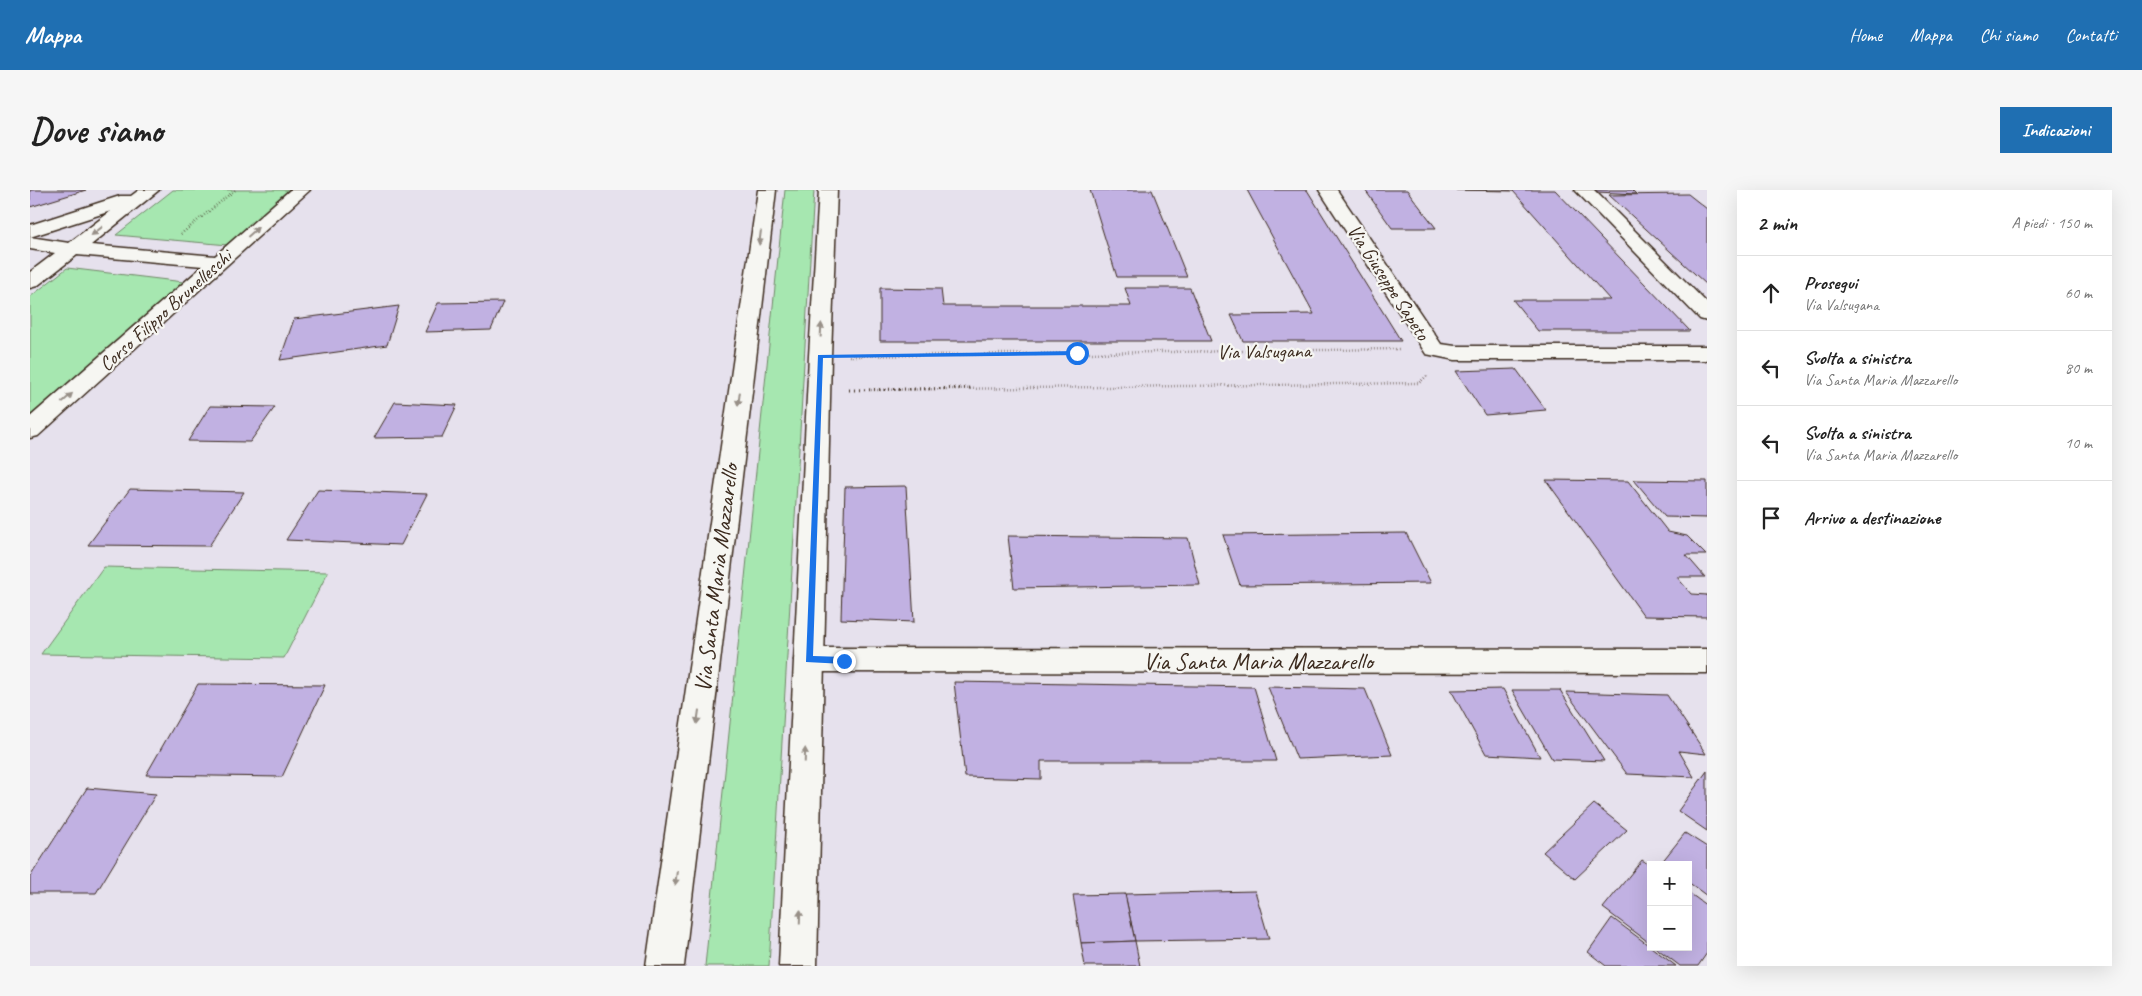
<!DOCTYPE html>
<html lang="it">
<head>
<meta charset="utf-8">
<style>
	:root { --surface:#fff; --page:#f6f6f6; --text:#222; --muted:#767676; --line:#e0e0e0; --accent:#1f6fb2 }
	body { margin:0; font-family:Caveat,sans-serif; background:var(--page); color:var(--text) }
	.controls { position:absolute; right:15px; bottom:15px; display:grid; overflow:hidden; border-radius:0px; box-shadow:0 5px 20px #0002 }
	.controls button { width:45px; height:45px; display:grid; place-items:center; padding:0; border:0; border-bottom:1px solid var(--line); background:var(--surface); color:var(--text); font:25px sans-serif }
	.stop { position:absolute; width:15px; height:15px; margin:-11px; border:4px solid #1a73e8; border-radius:50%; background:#fff }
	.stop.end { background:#1a73e8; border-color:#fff; box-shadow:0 1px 5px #0008 }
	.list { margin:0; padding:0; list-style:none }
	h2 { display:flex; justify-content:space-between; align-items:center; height:65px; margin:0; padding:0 20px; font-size:21px }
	h2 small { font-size:16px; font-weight:400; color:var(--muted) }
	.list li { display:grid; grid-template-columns:32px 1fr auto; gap:15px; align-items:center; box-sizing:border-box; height:75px; padding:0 20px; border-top:1px solid var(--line) }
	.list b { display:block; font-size:19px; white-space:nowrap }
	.list p { margin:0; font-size:16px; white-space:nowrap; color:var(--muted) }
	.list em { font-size:16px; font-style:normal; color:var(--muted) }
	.icon { flex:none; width:28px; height:28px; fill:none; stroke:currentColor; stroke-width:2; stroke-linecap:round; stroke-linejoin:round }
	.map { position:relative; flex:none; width:1677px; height:776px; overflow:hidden; border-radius:0px }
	header { display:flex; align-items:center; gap:30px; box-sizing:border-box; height:70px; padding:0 25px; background:var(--accent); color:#fff }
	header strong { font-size:24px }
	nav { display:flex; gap:28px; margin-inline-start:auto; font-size:18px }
	.intro { display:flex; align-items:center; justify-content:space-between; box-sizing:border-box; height:120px; padding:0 30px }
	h1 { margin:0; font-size:35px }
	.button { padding:12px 22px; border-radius:0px; background:var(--accent); color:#fff; font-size:18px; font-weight:700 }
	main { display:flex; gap:30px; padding:0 30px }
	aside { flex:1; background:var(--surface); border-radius:0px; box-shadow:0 5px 20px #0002 }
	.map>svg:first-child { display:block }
</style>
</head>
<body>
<header>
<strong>Mappa</strong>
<nav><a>Home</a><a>Mappa</a><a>Chi siamo</a><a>Contatti</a></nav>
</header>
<div class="intro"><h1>Dove siamo</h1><a class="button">Indicazioni</a></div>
<main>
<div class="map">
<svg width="1677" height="776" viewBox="0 0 1677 776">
	<rect width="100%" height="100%" fill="#e6e1ed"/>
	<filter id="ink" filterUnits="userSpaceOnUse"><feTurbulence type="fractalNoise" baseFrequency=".02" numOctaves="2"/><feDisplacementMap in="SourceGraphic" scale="10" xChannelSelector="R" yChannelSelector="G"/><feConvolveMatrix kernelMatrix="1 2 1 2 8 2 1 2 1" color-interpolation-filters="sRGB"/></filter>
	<g filter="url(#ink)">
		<g fill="#a6e7b0" stroke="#708867">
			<polygon points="143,0 260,0 198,55 86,45"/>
			<polygon points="755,0 784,0 739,776 675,776"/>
			<polygon points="37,78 154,92 0,228 0,107"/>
			<polygon points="74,377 298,382 254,468 11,464"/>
		</g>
		<g fill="#c1b1e2" stroke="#3b2a1e">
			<polygon points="0,0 56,0 0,17"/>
			<polygon points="1060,0 1122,0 1157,87 1087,87"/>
			<polygon points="1217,0 1277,0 1371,151 1213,151 1201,125 1284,124"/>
			<polygon points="1335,0 1377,0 1406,38 1362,38"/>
			<polygon points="1426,0 1525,0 1660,141 1508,141 1483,110 1580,110 1483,1"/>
			<polygon points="1565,0 1602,0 1606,4 1567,2"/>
			<polygon points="1658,4 1677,19 1677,95 1579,5"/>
			<polygon points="850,98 911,99 913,116 1101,116 1095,98 1160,98 1181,151 850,151"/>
			<polygon points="473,112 461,140 395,142 408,113"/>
			<polygon points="369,116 357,155 250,170 264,129"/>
			<polygon points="1486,179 1516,220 1455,225 1426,181"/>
			<polygon points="365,212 427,215 412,247 344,248"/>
			<polygon points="180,216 245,217 220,252 158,251"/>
			<polygon points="1516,290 1598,291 1638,342 1657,346 1676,365 1656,365 1675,387 1647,387 1661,404 1677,405 1677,427 1614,426"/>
			<polygon points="1604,290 1677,291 1677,328 1635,327"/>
			<polygon points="876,296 884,432 811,429 815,297"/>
			<polygon points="100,299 214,302 179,356 58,355"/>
			<polygon points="288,300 397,304 371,355 256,350"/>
			<polygon points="1376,343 1401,393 1210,395 1193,345"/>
			<polygon points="978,346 1158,348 1170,395 984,398"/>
			<polygon points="924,492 1224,497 1246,571 1011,571 1011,589 935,587"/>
			<polygon points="168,494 295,495 252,587 116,585"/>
			<polygon points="1238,497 1335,499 1362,565 1267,569"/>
			<polygon points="1473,499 1510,567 1456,564 1421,500"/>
			<polygon points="1482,500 1530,500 1574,571 1522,569"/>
			<polygon points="1536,502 1637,505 1676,564 1649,561 1664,587 1597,584"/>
			<polygon points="1677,581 1677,641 1648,621"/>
			<polygon points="57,598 126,604 66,703 0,703 0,687"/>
			<polygon points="1564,614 1597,640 1545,689 1513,662"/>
			<polygon points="1655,643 1677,657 1677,706 1658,692 1658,675 1634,675 1631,673"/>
			<polygon points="1612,670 1621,676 1621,754 1573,718"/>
			<polygon points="1225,701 1239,749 1105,751 1095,704"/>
			<polygon points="1658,702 1677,716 1677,763 1668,776 1650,776 1625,757 1658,757"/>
			<polygon points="1095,704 1105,751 1051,753 1043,705"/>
			<polygon points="1582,728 1621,757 1646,776 1576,776 1558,762"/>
			<polygon points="1105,751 1110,776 1055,776 1051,753"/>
		</g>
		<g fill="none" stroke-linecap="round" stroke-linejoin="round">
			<g stroke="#3b2a1e" stroke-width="3">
				<g id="street">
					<polygon points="1289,0 1307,0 1411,154 1425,156 1677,156 1677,170 1425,170 1396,164"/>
					<polygon points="1545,0 1564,0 1677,113 1677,131 1670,129"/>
					<polygon points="779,458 1677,459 1677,483 779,482 769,479 764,470 769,461"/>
				</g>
			</g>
			<g stroke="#3b2a1e" stroke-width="3">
				<g id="secondary">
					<polygon points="109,0 129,0 61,55 185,66 260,0 280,0 8,246 0,248 0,227 173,76 47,65 7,96 0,98 0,82 25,63 0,59 0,47 39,53 81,21 0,47 0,35 90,6 101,6"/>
					<polygon points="728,0 746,0 654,776 616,776"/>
					<polygon points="789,0 807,0 801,166 787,776 749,776 779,166"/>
				</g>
			</g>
			<g stroke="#3b2a1e" stroke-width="2.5" stroke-dasharray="0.5 2.5" stroke-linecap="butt">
				<polyline points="151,44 205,0"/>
				<polyline points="819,166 1370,159"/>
				<polyline points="841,200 1389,193 1398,185"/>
			</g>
			<polyline stroke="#3b2a1e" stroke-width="3" stroke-dasharray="1 4" stroke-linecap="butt" points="819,200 943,198"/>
			<use href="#street" fill="#f6f6f2" fill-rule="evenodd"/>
			<use href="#secondary" fill="#f6f6f2" fill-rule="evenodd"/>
		</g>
		<defs><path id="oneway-solid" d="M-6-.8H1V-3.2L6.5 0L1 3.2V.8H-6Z" transform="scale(1.25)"/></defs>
		<g fill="#989088">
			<use href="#oneway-solid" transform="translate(67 41) rotate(142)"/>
			<use href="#oneway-solid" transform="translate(223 42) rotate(-42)"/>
			<use href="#oneway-solid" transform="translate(730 48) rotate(97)"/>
			<use href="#oneway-solid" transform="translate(791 140) rotate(-87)"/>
			<use href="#oneway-solid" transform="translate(37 208) rotate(-41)"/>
			<use href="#oneway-solid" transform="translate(709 209) rotate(97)"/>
			<use href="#oneway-solid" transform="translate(668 527) rotate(98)"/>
			<use href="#oneway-solid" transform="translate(775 565) rotate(-88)"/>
			<use href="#oneway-solid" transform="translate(646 688) rotate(98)"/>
			<use href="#oneway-solid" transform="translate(770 727) rotate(-88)"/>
		</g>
	</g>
	<polygon fill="#1a73e8" points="1047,161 1050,162 1050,165 793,168 783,466 814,467 818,471 814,474 776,472 788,165"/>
	<g text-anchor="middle" stroke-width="4.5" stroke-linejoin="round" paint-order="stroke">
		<g font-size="20" fill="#3b2a1e" stroke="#f6f6f2">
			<text transform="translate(1359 92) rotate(57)" y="7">Via Giuseppe Sapeto</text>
			<text transform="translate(135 120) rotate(-42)" y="7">Corso Filippo Brunelleschi</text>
			<text transform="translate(1234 161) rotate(-1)" y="7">Via Valsugana</text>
		</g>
		<g font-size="24" fill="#3b2a1e" stroke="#f6f6f2">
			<text transform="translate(686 388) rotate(-83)" y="8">Via Santa Maria Mazzarello</text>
			<text x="1228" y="479">Via Santa Maria Mazzarello</text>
		</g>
	</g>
</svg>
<div class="controls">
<button>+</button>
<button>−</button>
</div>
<div class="stop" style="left:1047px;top:163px"></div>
<div class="stop end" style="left:814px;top:471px"></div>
</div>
<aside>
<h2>2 min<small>A piedi · 150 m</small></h2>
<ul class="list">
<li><svg class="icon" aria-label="ahead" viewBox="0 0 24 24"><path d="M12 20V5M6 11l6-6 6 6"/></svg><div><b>Prosegui</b><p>Via Valsugana</p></div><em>60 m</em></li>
<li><svg class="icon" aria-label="left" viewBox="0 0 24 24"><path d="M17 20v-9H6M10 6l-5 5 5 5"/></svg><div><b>Svolta a sinistra</b><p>Via Santa Maria Mazzarello</p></div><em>80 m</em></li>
<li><svg class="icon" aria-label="left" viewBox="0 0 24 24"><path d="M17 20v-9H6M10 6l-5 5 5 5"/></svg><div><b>Svolta a sinistra</b><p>Via Santa Maria Mazzarello</p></div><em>10 m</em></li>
<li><svg class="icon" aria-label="arrive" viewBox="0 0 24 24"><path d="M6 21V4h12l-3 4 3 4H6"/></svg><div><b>Arrivo a destinazione</b></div></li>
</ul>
</aside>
</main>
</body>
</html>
